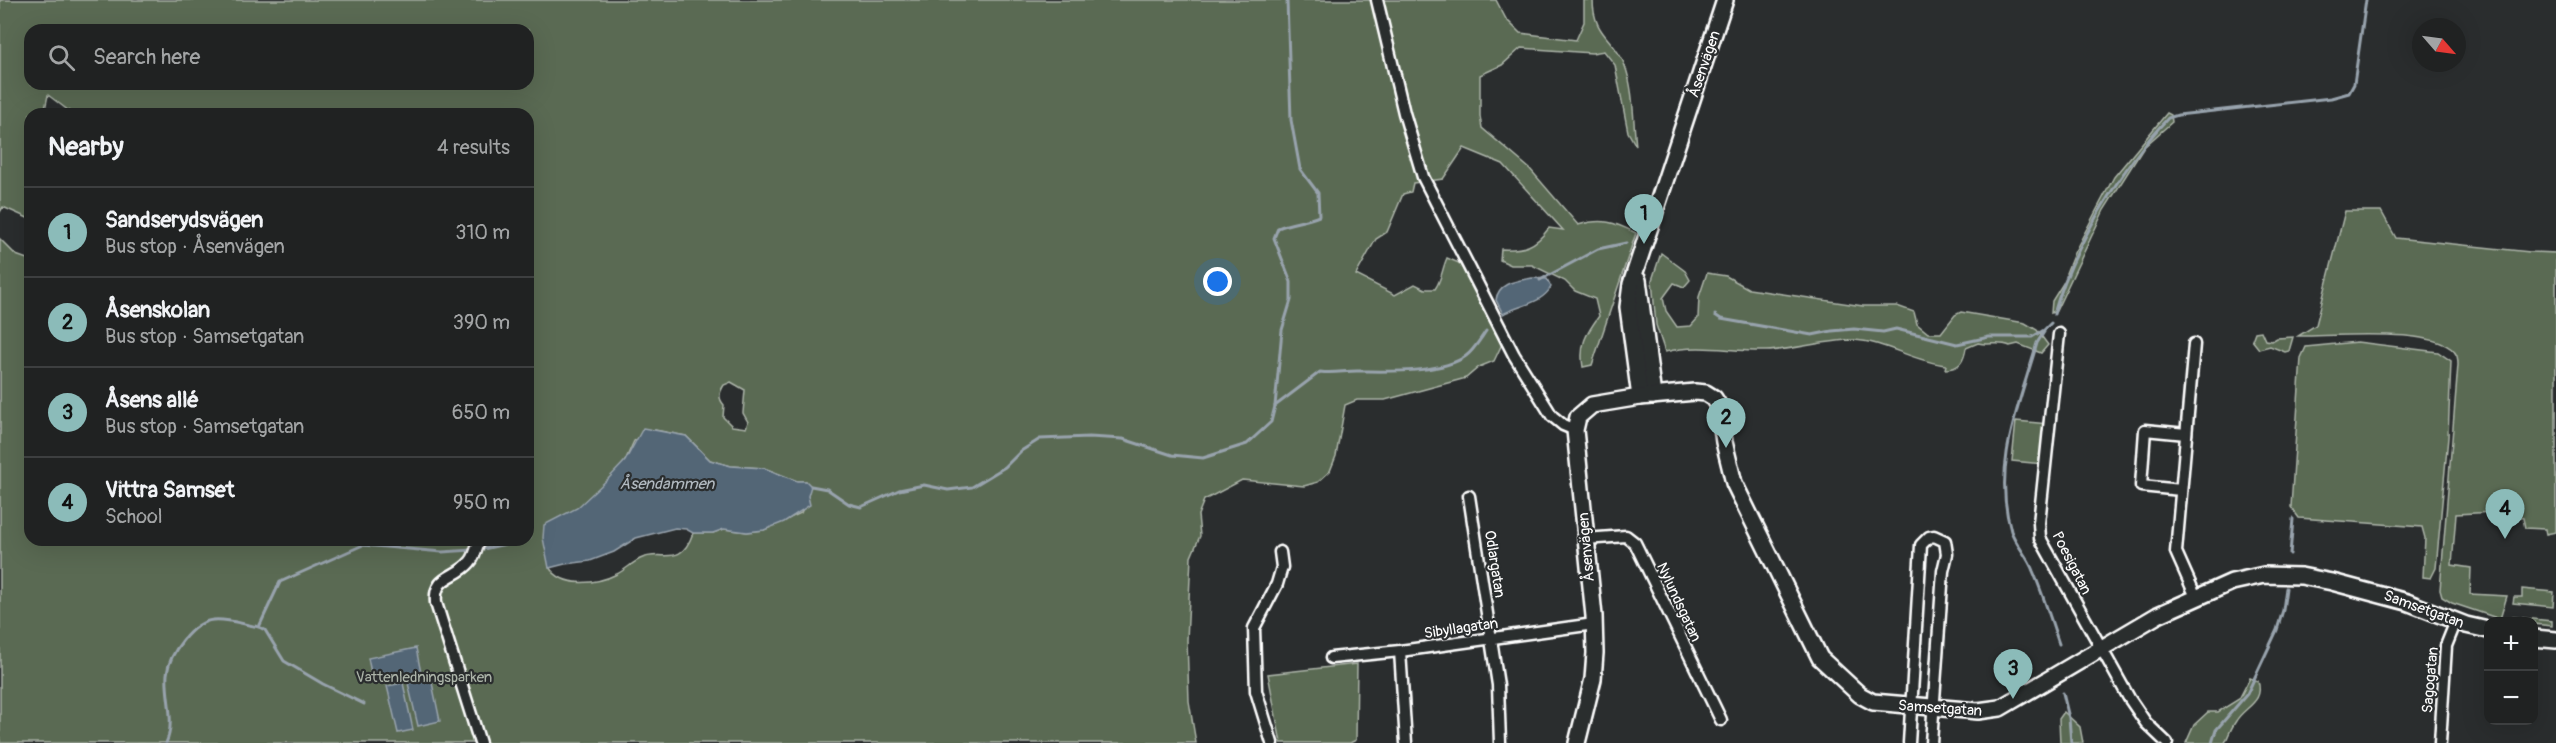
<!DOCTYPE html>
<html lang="en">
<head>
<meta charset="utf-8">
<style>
	:root { --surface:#202222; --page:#2d2f2f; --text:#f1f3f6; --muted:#a2a4a5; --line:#3d3f40; --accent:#8bbbb9 }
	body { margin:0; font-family:Pangolin,sans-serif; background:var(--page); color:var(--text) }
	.controls { position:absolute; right:18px; bottom:18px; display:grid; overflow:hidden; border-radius:12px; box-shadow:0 6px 24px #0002 }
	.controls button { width:54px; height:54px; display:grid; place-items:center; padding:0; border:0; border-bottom:2px solid var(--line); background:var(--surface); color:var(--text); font:30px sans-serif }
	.compass { position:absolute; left:2412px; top:18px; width:54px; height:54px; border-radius:50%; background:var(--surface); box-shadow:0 6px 24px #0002; rotate:118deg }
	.you { position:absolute; left:1218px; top:282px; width:21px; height:21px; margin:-15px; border:4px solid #fff; border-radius:50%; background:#1a73e8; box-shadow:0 0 0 9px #1a73e833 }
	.badge { display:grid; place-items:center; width:39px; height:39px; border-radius:50%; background:var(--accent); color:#111; font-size:20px; font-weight:700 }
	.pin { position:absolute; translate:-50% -50px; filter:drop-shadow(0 2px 3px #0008) }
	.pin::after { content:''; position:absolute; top:32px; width:21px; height:18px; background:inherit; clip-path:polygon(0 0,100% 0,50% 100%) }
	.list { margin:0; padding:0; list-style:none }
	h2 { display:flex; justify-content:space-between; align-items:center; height:78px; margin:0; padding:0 24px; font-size:26px }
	h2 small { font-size:20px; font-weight:400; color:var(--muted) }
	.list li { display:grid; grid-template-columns:39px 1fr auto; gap:18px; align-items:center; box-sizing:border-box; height:90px; padding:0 24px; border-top:2px solid var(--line) }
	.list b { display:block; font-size:22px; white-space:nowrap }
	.list p { margin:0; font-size:20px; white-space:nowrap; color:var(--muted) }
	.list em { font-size:20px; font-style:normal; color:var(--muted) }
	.icon { flex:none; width:33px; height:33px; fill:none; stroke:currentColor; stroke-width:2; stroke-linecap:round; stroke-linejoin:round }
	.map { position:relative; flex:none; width:2556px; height:743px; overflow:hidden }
	.search { position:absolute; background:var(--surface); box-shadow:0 6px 24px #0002; left:24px; top:24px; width:510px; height:66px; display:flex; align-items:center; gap:15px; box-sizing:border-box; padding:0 21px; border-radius:18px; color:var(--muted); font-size:22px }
	.panel { position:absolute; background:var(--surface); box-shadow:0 6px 24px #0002; left:24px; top:108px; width:510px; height:438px; border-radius:18px }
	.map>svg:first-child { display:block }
</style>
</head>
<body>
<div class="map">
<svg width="2556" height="743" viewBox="0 0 2556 743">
	<rect width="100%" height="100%" fill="#2a2d2e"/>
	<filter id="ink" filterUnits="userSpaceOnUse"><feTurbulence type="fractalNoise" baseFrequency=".0167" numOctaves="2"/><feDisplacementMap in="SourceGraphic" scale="12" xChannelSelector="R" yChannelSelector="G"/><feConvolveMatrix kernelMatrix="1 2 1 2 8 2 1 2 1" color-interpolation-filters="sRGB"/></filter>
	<g filter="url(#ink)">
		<g fill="#5a6a53" stroke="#acb4a9" stroke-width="1.5" fill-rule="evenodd">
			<path d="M0,0h1496l10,19 14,14 56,7 8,-18v-22h9c0,36 22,38 32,66 9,24 8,54 11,80l-8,-14 -13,-67 -11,-14 -12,2 -71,-5 -19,17 -22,10v41l2,12 48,41 48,56c25,-7 36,-3 58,8l-44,132 -9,2c-4,-22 3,-33 16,-51l-4,-17 -20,-8 -10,-10 -33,-16h-21l-11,-5 1,-11c23,1 34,-2 48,-21l14,2 -60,-66 -39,-16 -21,31 -30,4 -2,9 -8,2 -16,38 -11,7 -20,36 39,20 20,-11 10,5h10c7,-10 7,-20 12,-31l12,5 36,55 8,24 -9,19 -15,6 -13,11 -81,22h-28l-12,5 -9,51 -6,15 -12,11 -14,4 -62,-6 -38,20 -6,15 2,21 -9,21 -4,83 2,61 7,42h-1196v-504l16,16 14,5v280h498v-426h-455l-25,-19 -4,19h-14v105l-27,-12 -3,5zM30,30h498v54h-498zM731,382l14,8 -2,23 5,9 -2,6 -14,-2 -9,-9 1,-12c-6,-7 -5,-12 0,-20zM655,430l31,6 24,24 21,6 33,2 33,13h9l2,15 -7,17 -37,17 -17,2 -23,-3 -11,4h-20c-13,37 -31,15 -53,26 -8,4 -15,11 -23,15 -20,10 -54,15 -68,-7l76,-106 9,-20z"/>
			<polygon points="2167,113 2171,115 2172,122 2144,147 2104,210 2056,311 2051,313 2052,301 2067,277 2066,273 2074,253 2114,177"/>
			<path d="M2345,211h36l15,27 134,14 26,1v279l-10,2 -1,-5 -20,-1 -2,-10 -18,-4 -9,-5 -2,3 -38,2 -4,51 19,3 -1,26 37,2 -7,23 -48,-16 -10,-6 -2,-7 18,-225c0,-3 0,-6 -1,-9 -13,-31 -130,-19 -159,-20l18,-11z"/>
			<path d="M1661,253l24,18 5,9 -6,7 -10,-4 -11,15 3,13 11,16 14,-1 7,-8 1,-21 8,-24 19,3 23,13 114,17h34l17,6 3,12 11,9h13l14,-18 6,-3 64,11 12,7 11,15 -7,8 -23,-9 -8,2c-11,-5 -21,0 -32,-3l-12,5c-2,13 -6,21 -21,21l1,-4c-32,-3 -61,-24 -93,-25 -29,0 -58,10 -87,11 -36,1 -65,-8 -101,1l-9,-27 -4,-45z"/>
			<polygon points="2261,331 2265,340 2272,341 2277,338 2293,337 2289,351 2285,352 2270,346 2259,349 2252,340 2255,332"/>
			<polygon points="2357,342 2438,352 2451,361 2448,437 2436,568 2431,578 2423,577 2425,538 2422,527 2299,518 2291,507 2301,358 2306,347"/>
			<polygon points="2016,421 2048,424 2044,464 2012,461"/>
			<polygon points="2522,589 2554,592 2553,607 2513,603 2514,597 2522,597"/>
			<polygon points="2513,617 2552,621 2552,626 2534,624 2534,622 2509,621"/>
			<polygon points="1357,664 1356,740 1350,743 1281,743 1268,674"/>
			<path d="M2250,678l8,3c7,21 -14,26 -22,40 -5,7 -8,15 -11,22h-39l8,-18 14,-13h10l21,-13z"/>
			<polygon points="2064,712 2080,727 2083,743 2060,743 2059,719"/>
		</g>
		<g fill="#536676" stroke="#98a3ad" stroke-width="1.5">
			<path d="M1532,278l15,1 4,8c-9,17 -32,18 -48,27l-7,-14c2,-18 21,-19 36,-22z"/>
			<polygon points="643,428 686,436 710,460 731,466 764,468 797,481 806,481 811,486 808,496 810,505 784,522 764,530 747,532 724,529 713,533 693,533 686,529 675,528 636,538 614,552 590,561 565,564 549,568 543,538 544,525 577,508 608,479 625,461"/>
			<polygon points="416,648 421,673 373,683 368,658"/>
			<polygon points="431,678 440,721 418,726 408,683"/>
			<polygon points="403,683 413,730 398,733 387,686"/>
		</g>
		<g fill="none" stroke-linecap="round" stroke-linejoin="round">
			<g stroke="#98a3ad" stroke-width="3">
				<polyline points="1540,280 1598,249 1626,243"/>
				<path d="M2054,314c18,-66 67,-146 114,-196l10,-3 153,-17 18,-5 5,-9 12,-84"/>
				<polyline points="1715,315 1721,319 1812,335 1832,331 1854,329 1883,332 1896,329 1957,344 1989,337 2032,337 2044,330 2051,323"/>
				<path d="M2044,332l-7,11c-18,63 -45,122 -26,188 5,14 17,26 22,40 10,23 18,49 26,73"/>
				<path d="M1275,406l7,-76 9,-30v-18l-17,-44 4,-10c14,-6 27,-6 41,-12l-1,-23 -18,-24 -9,-49 -4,-120"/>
				<path d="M811,486l16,3 22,15 12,3 38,-17 25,-5 24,5 24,-3 33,-20 16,-16 19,-12 49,-2 34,2 49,16 31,3 44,-14 24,-22 4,-16 45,-34c13,2 24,-1 37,-1 30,0 84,3 109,-15 8,-6 15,-18 20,-25"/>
				<polyline points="528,539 530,538"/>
				<polyline points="479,550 524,540"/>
				<polyline points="2290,554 2293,519"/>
				<polyline points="259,627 265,630 284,661 323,684 364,704"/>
				<polyline points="2063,693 2069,718 2071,743"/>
				<path d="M166,743c10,-22 -1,-46 1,-69 2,-20 25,-52 46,-54 14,-2 32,5 46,7l21,-45 83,-37 79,7 30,-2"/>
				<polyline points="2212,743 2216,730 2247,694 2277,630 2283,610 2286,588"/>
			</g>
			<g stroke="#fff" stroke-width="15">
				<g id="street">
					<polyline points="1377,0 1404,113 1423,177 1514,355 1552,416 1563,425 1575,430"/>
					<polyline points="2059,334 2039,523 2040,538 2129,698 2146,723 2167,743"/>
					<polyline points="2194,344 2176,552 2196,597"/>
					<polyline points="2181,490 2141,486 2145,430 2186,434"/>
					<polyline points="1469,496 1498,685 1500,743"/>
					<polyline points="1585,539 1626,536 1635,543 1721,720"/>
					<path d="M479,540c-2,7 -4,17 -9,22 -14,17 -37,13 -34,41l44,140"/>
					<polyline points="1400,651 1406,743"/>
					<polyline points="1331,658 1400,651 1594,624"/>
					<polyline points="1272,743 1256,691 1254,628 1277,584 1282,567 1280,552"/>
					<polyline points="1909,743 1921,545 1929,537 1934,536 1945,541 1947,554 1943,571 1931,743"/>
					<polyline points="2440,743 2446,646 2456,621"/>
				</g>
			</g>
			<g stroke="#fff" stroke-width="20">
				<g id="secondary">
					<polyline points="1638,280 1653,396"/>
					<polyline points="1640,397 1628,307 1631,284 1725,0"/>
					<polyline points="2534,638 2556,640"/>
					<polyline points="1577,743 1593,679 1595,653 1594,616 1575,430 1578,417 1592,405 1640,397 1695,392 1706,393 1714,398 1719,406 1724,442 1734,483 1820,658 1860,695 1873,702 1978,711 2000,708 2158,615 2232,582 2264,575 2301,576 2332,582 2407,602 2466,625 2488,630"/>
				</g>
			</g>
			<use href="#street" stroke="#2a2d2e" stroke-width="10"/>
			<use href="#secondary" stroke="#2a2d2e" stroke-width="15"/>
		</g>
	</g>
	<g text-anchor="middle" stroke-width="4.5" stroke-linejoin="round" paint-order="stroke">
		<g font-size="15" fill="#fff" stroke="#2a2d2e">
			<text transform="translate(1704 64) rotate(-71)" y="5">Åsenvägen</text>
			<text transform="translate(1586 547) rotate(-95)" y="5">Åsenvägen</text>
			<text transform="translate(2072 563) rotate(63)" y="5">Poesigatan</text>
			<text transform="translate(1495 564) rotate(81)" y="5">Odlargatan</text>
			<text transform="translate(1679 602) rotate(65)" y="5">Nylundsgatan</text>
			<text transform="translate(2424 609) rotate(20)" y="5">Samsetgatan</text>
			<text transform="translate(1461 628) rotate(-8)" y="5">Sibyllagatan</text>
			<text transform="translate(2430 680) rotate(-85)" y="5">Sagogatan</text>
			<text transform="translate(1940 708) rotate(4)" y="5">Samsetgatan</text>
		</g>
		<g font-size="15" fill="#acb4a9" stroke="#2a2d2e">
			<text x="424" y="682">Vattenledningsparken</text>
		</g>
		<g font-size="16" font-style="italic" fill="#b2bac1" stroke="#2a2d2e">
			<text x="667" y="489">Åsendammen</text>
		</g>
	</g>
</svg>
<div class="controls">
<button>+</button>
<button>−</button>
</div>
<svg class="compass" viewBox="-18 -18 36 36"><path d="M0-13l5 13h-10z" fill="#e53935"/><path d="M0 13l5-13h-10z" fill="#a2a4a5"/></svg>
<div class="you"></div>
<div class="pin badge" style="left:1644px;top:244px">1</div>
<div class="pin badge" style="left:1726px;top:448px">2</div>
<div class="pin badge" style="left:2013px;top:699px">3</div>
<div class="pin badge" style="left:2505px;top:539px">4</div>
<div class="search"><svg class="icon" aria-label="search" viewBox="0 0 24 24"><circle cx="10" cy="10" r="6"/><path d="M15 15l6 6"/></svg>Search here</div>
<section class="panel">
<h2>Nearby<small>4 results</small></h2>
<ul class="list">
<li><span class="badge">1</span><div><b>Sandserydsvägen</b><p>Bus stop · Åsenvägen</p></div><em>310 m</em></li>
<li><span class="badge">2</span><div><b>Åsenskolan</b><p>Bus stop · Samsetgatan</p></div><em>390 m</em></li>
<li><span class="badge">3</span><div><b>Åsens allé</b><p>Bus stop · Samsetgatan</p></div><em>650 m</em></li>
<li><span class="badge">4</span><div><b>Vittra Samset</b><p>School</p></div><em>950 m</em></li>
</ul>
</section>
</div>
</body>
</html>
